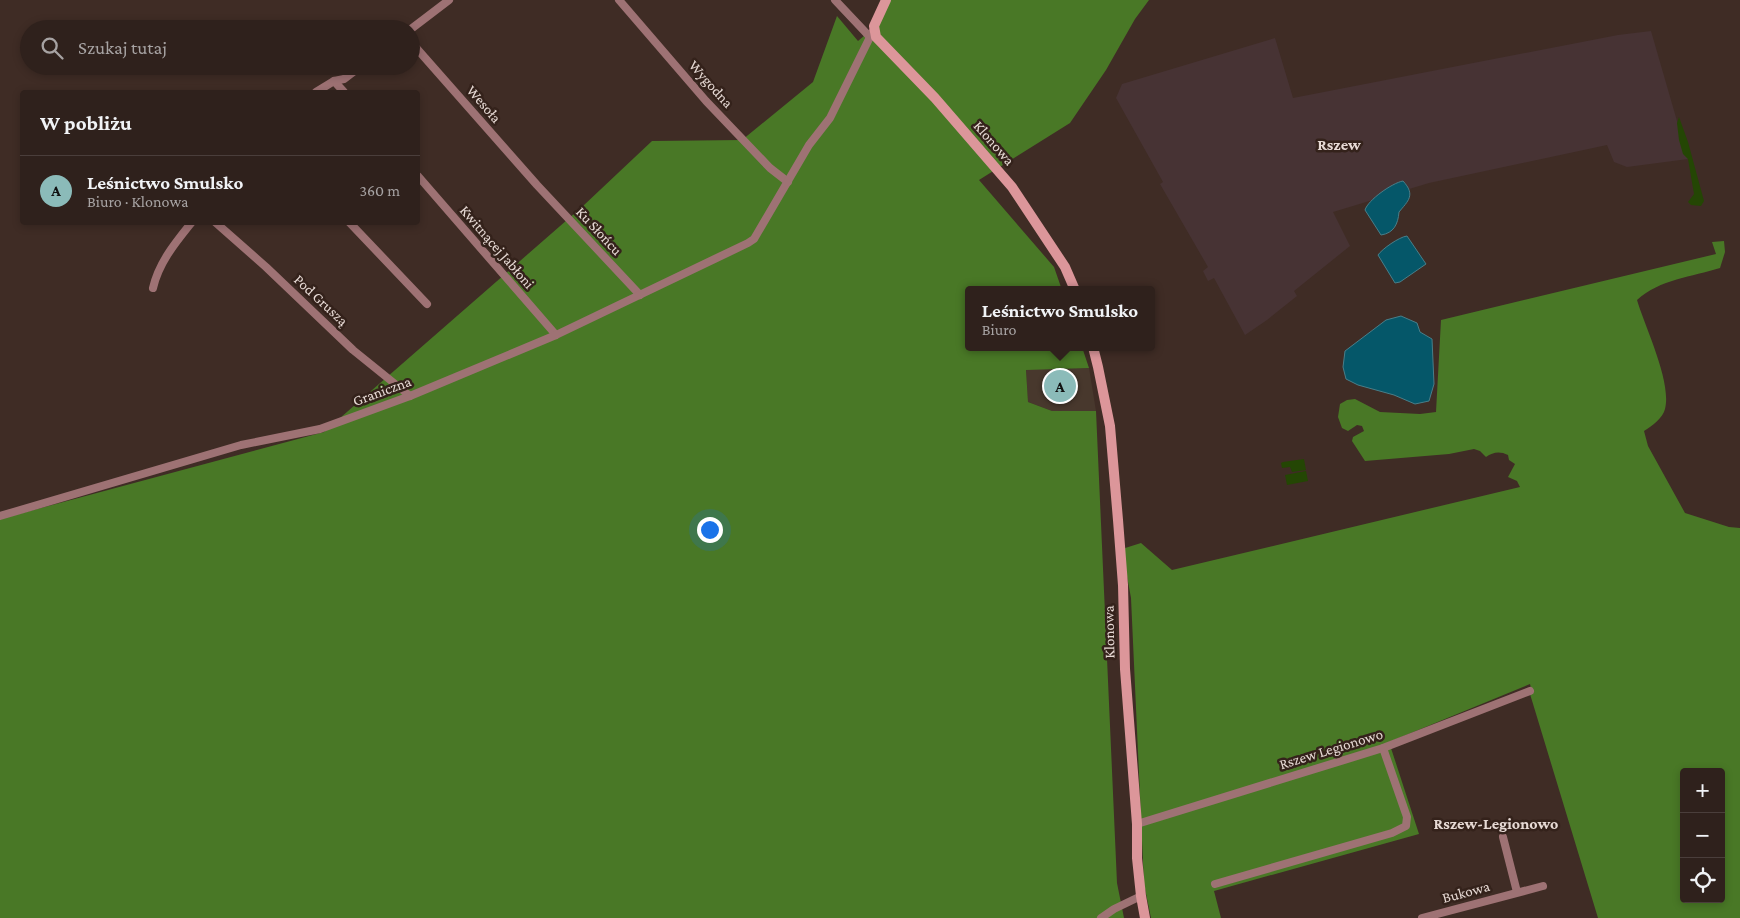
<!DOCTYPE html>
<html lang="pl">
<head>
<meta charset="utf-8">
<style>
	:root { --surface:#2f211c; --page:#372925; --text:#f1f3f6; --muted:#a7a3a3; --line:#4a3e3b; --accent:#8bbbb9 }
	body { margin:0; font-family:"Crimson Pro",serif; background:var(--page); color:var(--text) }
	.controls { position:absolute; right:15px; bottom:15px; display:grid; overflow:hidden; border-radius:5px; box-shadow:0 2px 8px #0003 }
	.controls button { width:45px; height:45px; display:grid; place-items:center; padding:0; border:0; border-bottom:1px solid var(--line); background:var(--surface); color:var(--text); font:25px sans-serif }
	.you { position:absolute; left:709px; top:529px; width:18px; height:18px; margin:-12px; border:4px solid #fff; border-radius:50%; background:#1a73e8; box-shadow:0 0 0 8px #1a73e833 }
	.badge { display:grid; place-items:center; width:32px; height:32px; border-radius:50%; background:var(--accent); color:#111; font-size:16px; font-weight:700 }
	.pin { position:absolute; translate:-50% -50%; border:2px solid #fff; box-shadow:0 1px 5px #0006 }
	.popup { position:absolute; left:965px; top:286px; width:190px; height:65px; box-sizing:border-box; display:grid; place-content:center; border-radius:5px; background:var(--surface); filter:drop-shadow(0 1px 4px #0005); font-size:16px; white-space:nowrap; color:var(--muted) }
	.popup b { font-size:19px; color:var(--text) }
	.popup::after { content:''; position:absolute; left:50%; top:100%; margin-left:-10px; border:10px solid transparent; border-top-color:var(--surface) }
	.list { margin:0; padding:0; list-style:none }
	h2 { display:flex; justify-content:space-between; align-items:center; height:65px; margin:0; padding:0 20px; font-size:21px }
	h2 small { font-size:16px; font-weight:400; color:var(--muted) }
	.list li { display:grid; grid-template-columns:32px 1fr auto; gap:15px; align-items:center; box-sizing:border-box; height:70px; padding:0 20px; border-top:1px solid var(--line) }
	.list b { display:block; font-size:19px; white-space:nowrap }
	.list p { margin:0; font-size:16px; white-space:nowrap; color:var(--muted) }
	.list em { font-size:16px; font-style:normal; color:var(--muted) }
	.icon { flex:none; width:28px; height:28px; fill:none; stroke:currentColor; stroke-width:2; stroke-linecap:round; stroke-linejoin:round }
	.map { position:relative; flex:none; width:1740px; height:918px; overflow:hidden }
	.search { position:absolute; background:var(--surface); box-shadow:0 2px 8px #0003; left:20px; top:20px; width:400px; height:55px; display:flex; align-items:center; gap:12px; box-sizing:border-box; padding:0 18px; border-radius:28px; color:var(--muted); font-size:19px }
	.panel { position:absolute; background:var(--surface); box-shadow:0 2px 8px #0003; left:20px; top:90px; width:400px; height:135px; border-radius:5px }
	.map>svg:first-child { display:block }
</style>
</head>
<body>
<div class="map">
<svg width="1740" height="918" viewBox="0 0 1740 918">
	<rect width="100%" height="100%" fill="#3f2c25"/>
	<polygon fill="#48382d" points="1089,368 1096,411 1052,411 1028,402 1026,369"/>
	<polygon fill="#473334" points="1651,31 1688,159 1627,167 1614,162 1607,145 1429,183 1333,212 1350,246 1294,291 1297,296 1267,320 1245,335 1214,278 1208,281 1203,271 1208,267 1160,184 1163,182 1116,98 1122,84 1275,38 1293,98 1618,35"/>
	<g fill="#244604">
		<polygon points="1679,117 1688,142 1704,201 1701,206 1691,205 1688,202 1694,194 1688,159 1683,154 1679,140 1677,123"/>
		<polygon points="1304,459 1306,470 1292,472 1290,467 1282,468 1281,463 1283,462"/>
		<polygon points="1306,471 1308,481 1287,485 1285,475"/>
	</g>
	<g fill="#497826" fill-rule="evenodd">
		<polygon points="890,0 1149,0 1135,19 1106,70 1070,123 979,180 1054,267 1062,290 969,290 969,347 1082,347 1089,368 1026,370 1028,402 1052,411 1096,411 1117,883 1124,918 0,918 0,519 324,432 583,206 652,141 742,140 813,82 837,16 858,41 877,25"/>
		<path d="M1724,241l1,11 -5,16c-28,9 -60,11 -83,32 8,27 35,82 28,109 -2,9 -13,17 -21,22l4,15 37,67 44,14 11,1v390h-142l-68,-224 2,-2 -2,-8 -141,58 30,92 -205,57 7,27h-70l-7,-34 -13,-286 -9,-49 19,-6 31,27 348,-83 -3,-6 -9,-4 7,-13 -6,-4 -1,-5c-8,-4 -15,-3 -22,2l-6,-6 -6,-2 -25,5 -84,7 -13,-20 1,-4 11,-6 -2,-5 -5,-1 -9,6 -6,-3 -4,-11 2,-13 7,-4 8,-1 25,13 40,2 16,-2 5,-92 275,-66 -4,-12zM1684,772h37v127h-37z"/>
	</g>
	<g fill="#055769" stroke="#497e89">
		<path d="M1403,181c13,14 5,20 -4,31 -1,12 -5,21 -18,23l-16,-25c3,-10 27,-27 38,-29z"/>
		<path d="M1407,236l19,28 -26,18 -5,1 -17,-28c4,-6 21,-18 29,-19z"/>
		<polygon points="1401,316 1417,323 1420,332 1432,339 1434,384 1429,401 1415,404 1394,395 1358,385 1346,379 1343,367 1345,351 1386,320"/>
	</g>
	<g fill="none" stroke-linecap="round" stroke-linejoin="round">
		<g stroke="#9e7274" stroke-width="8">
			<polyline points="619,0 706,101 770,168 788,182"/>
			<polyline points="835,0 869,36"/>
			<polyline points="411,29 449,0"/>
			<polyline points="411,42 537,185 640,295"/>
			<polyline points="334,81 344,92"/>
			<polyline points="316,92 334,81 344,79 361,66"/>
			<polyline points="418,176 556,335"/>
			<polyline points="215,222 266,267 353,350 410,396"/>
			<polyline points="349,222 427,304"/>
			<path d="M153,288c6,-26 23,-46 39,-66"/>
			<polyline points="0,516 241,445 320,429 410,396 556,335 748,243 754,239 809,145 830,118 874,29"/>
			<polyline points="1137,824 1383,748 1530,691"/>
			<polyline points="1503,837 1517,892"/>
			<polyline points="1215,884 1392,833 1406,826 1407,817 1383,748"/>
			<polyline points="1101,918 1114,909 1141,896"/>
			<polyline points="1422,918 1543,886"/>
		</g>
		<g stroke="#dc969a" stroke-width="10">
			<polyline points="886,0 874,26 876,37 935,98 1012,187 1065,267 1075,290"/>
			<polyline points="1093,347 1098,367 1110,426 1118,520 1123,585 1125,669 1137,824 1137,858 1141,896 1145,918"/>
		</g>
	</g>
	<g text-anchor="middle" stroke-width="5" stroke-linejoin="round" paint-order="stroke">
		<g font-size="15" fill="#e7dad5" stroke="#34221b">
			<text transform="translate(711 84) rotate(48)" y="5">Wygodna</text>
			<text transform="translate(484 104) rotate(49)" y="5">Wesoła</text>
			<text transform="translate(994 143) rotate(49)" y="5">Klonowa</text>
			<text transform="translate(599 231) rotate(47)" y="5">Ku Słońcu</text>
			<text transform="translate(497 247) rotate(49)" y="5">Kwitnącej Jabłoni</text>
			<text transform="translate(321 300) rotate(43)" y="5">Pod Gruszą</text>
			<text transform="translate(382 391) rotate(-20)" y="5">Graniczna</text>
			<text transform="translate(1109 632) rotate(-91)" y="5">Klonowa</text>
			<text transform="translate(1331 749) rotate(-17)" y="5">Rszew Legionowo</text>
			<text transform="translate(1466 892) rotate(-15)" y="5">Bukowa</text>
		</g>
		<g font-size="16" font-weight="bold" fill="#e7dad5" stroke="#34221b">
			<text x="1339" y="150">Rszew</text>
			<text x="1496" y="829">Rszew-Legionowo</text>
		</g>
	</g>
</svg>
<div class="controls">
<button>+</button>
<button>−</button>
<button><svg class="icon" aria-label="locate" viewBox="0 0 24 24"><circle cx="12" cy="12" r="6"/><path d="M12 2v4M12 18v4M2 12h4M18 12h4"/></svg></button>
</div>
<div class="you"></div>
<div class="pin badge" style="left:1060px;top:386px">A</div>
<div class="popup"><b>Leśnictwo Smulsko</b>Biuro</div>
<div class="search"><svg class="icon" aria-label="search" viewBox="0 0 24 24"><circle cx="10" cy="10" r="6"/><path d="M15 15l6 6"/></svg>Szukaj tutaj</div>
<section class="panel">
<h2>W pobliżu<small></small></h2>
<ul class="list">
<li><span class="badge">A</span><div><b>Leśnictwo Smulsko</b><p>Biuro · Klonowa</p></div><em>360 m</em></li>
</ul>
</section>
</div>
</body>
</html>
